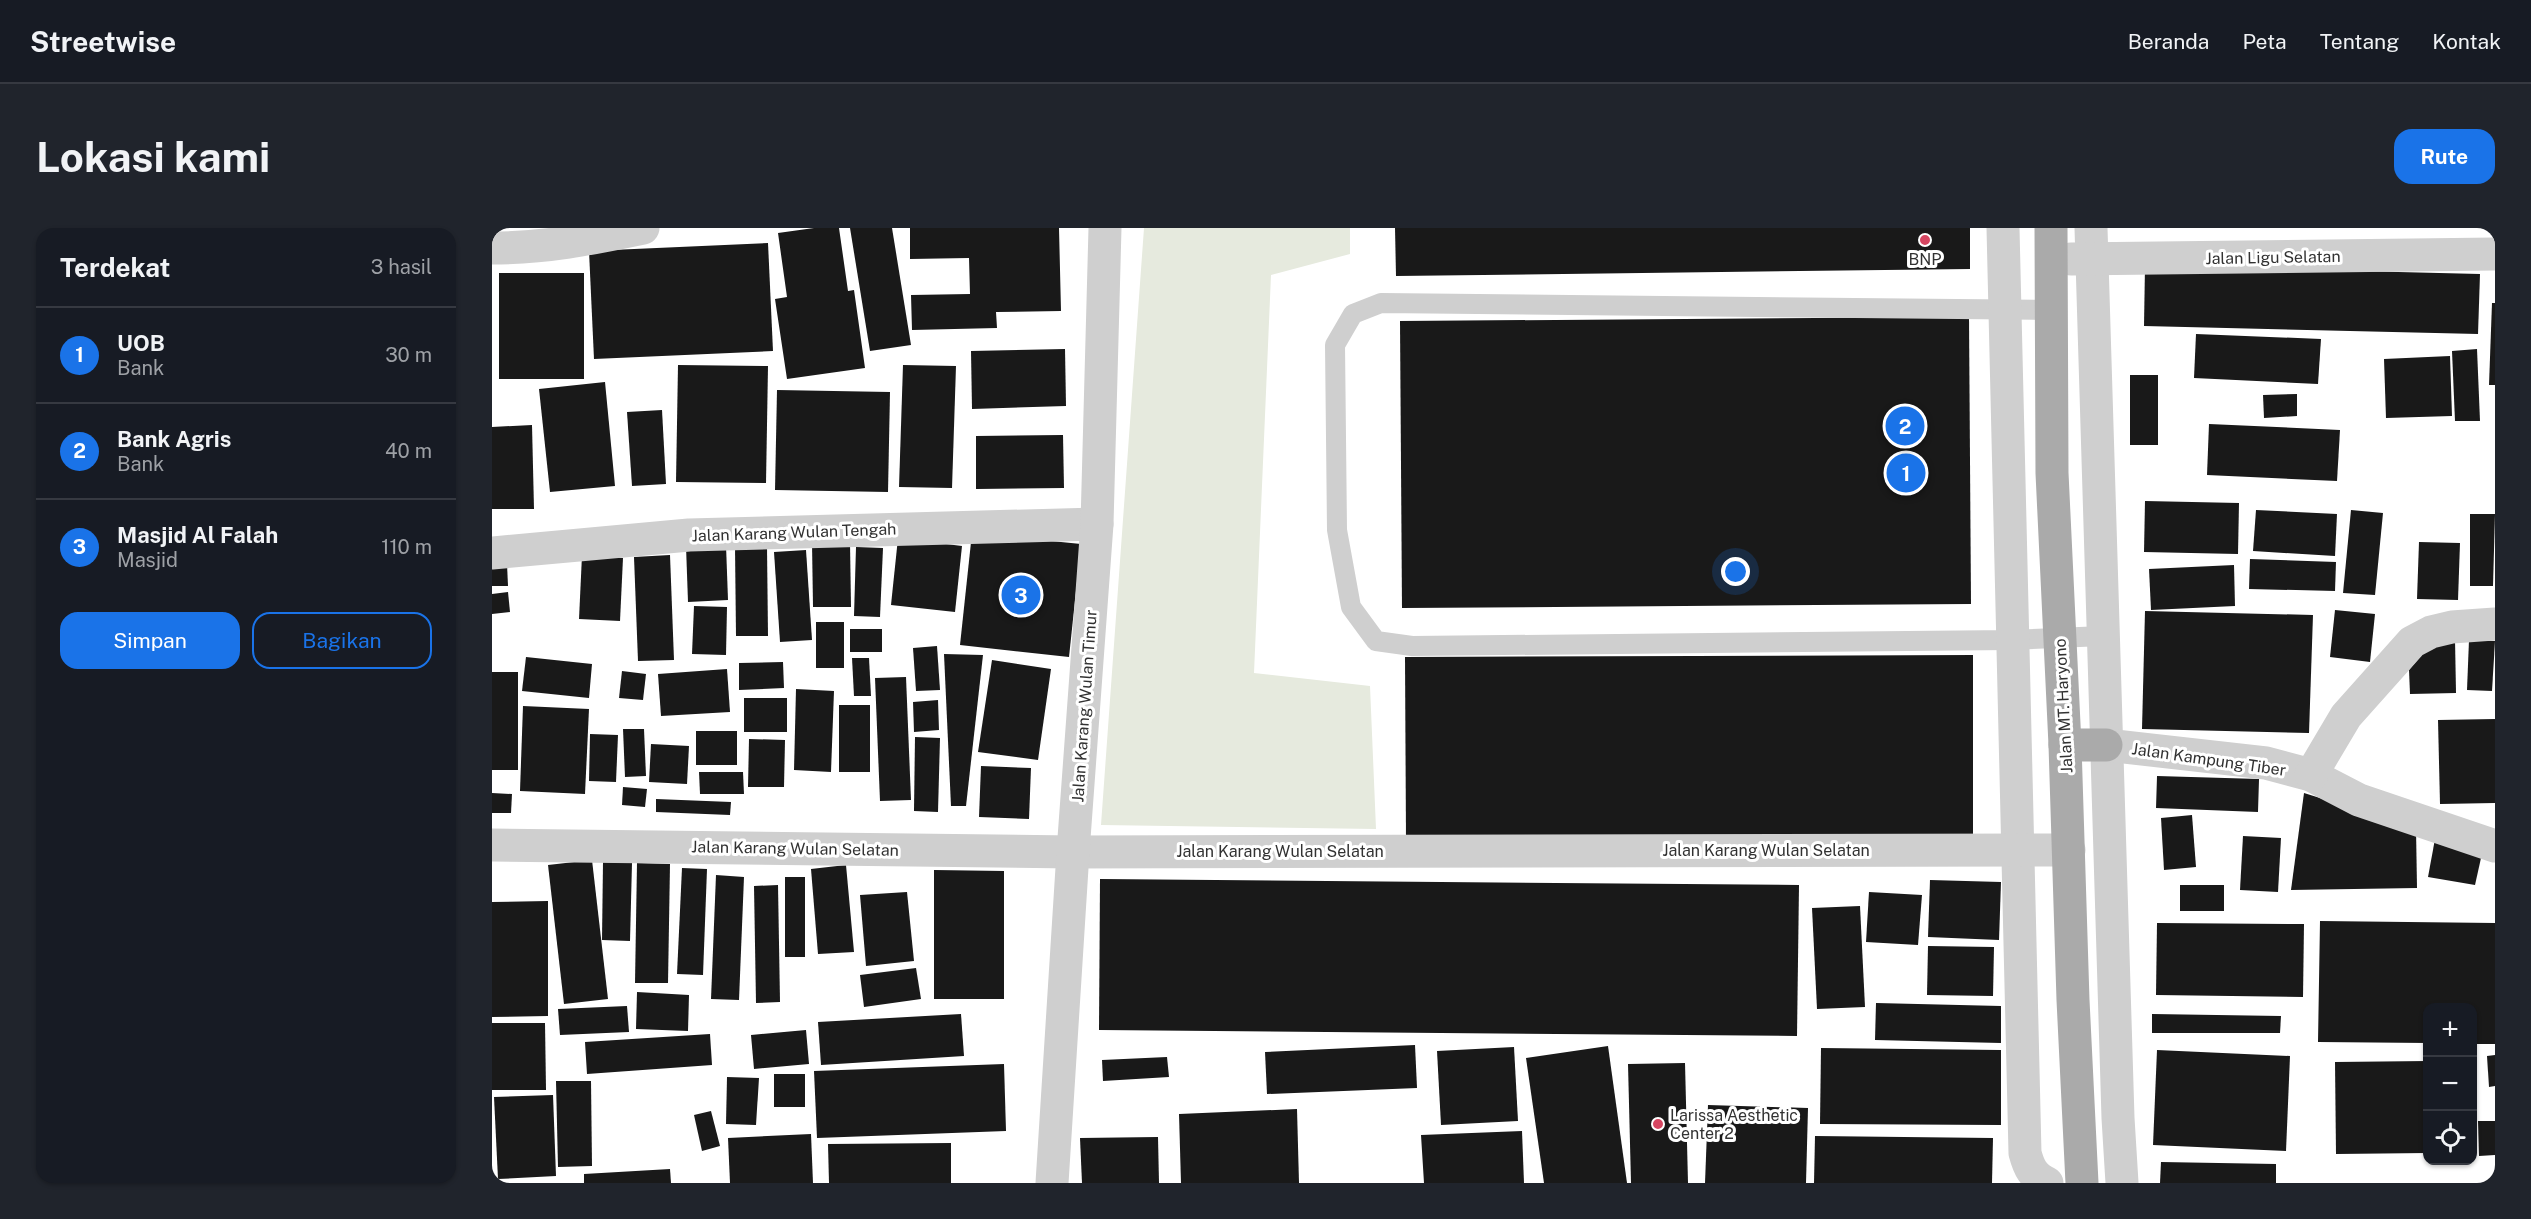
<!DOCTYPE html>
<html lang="id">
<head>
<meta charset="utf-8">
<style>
	:root { --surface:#171b24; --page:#20242c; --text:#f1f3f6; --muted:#9ea1a6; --line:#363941; --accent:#1a73e8 }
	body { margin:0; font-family:"Public Sans",sans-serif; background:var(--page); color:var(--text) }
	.controls { position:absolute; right:18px; bottom:18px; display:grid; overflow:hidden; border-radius:12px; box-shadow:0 2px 4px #0004 }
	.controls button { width:54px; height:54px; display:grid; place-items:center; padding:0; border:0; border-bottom:2px solid var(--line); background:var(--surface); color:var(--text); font:30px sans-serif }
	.you { position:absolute; left:1244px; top:344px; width:21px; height:21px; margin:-15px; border:4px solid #fff; border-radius:50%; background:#1a73e8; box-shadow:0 0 0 9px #1a73e833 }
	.badge { display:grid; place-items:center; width:39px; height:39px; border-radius:50%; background:var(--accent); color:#fff; font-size:20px; font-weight:700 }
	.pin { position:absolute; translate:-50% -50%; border:3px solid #fff; box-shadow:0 2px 6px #0006 }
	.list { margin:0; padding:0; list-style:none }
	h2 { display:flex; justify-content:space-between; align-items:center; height:78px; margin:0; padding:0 24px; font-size:26px }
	h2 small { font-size:20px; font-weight:400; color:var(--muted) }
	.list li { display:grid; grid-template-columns:39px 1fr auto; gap:18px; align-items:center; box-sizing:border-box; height:96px; padding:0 24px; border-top:2px solid var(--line) }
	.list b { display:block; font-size:22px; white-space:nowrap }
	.list p { margin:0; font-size:20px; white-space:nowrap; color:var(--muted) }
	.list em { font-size:20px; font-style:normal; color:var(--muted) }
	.actions { display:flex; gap:12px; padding:18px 24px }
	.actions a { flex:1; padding:14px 0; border:2px solid var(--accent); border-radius:18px; text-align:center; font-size:21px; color:var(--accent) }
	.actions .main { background:var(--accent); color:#fff }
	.icon { flex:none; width:33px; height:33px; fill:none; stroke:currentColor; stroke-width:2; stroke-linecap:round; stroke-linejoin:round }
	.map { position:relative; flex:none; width:2003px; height:955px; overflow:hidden; border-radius:18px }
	header { display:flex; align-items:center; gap:36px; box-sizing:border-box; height:84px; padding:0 30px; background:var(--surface); border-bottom:2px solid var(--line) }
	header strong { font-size:28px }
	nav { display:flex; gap:33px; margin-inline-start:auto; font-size:21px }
	.intro { display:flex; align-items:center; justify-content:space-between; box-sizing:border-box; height:144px; padding:0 36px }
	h1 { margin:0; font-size:42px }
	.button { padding:15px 27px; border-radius:18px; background:var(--accent); color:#fff; font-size:21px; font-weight:700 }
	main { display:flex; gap:36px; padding:0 36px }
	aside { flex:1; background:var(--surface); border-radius:18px; box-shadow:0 2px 4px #0004 }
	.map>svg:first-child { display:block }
</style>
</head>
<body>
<header>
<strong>Streetwise</strong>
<nav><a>Beranda</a><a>Peta</a><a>Tentang</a><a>Kontak</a></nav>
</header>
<div class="intro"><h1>Lokasi kami</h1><a class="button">Rute</a></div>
<main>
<aside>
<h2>Terdekat<small>3 hasil</small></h2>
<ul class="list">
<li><span class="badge">1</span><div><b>UOB</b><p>Bank</p></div><em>30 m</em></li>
<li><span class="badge">2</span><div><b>Bank Agris</b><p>Bank</p></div><em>40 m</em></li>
<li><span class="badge">3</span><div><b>Masjid Al Falah</b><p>Masjid</p></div><em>110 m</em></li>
</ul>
<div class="actions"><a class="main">Simpan</a><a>Bagikan</a></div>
</aside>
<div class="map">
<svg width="2003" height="955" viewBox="0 0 2003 955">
	<rect width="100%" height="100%" fill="#fff"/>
	<polygon fill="#e6eade" points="652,0 858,0 858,26 779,47 762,445 878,458 884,601 609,597"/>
	<g fill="#191919">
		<polygon points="322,0 347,0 356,63 362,62 373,140 295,151 283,71 295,69 286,5"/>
		<polygon points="358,0 400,0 419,117 378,123"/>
		<polygon points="418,0 567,0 569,83 504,84 505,100 420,102 419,67 478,66 477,30 418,31"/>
		<polygon points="903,0 1478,0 1478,41 904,48"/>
		<polygon points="276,15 281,123 102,131 97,23"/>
		<polygon points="1653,38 1988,46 1986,106 1652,98"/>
		<rect x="7" y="45" width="85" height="106"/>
		<polygon points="2000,75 2003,75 2003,157 1997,157"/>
		<polygon points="1477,89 1479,376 910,380 908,93"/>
		<polygon points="1704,106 1829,111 1826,156 1702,150"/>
		<polygon points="573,121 574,178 480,181 479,123"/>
		<polygon points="1985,121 1988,193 1963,193 1960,123"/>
		<polygon points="1958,128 1960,188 1894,190 1892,131"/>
		<polygon points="186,137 276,138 274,255 184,254"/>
		<polygon points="411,137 464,138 460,260 407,259"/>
		<rect x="1638" y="147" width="28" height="70"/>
		<polygon points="113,154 123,258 58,264 47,161"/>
		<polygon points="285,162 398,164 396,264 283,262"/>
		<polygon points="1805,166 1805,188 1772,190 1771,167"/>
		<polygon points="170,182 174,256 140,258 135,184"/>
		<polygon points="1717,196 1848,202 1845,253 1715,247"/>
		<polygon points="40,197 42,281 0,281 0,199"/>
		<polygon points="571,207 572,260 484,261 484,208"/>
		<polygon points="1653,273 1747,275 1746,326 1652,324"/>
		<polygon points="1764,282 1845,286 1843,328 1761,323"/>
		<polygon points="1859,282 1891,285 1883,367 1851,365"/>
		<polygon points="1978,286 2003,286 2001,358 1978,358"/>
		<polygon points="480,305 589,316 577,429 468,417"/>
		<polygon points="406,310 470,318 463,384 399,377"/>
		<polygon points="358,314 359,379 321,379 320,315"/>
		<polygon points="1927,314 1968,315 1966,372 1925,371"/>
		<polygon points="234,317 236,372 196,374 194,318"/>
		<polygon points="243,319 275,319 276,408 244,408"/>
		<polygon points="364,319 391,320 388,389 362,388"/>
		<polygon points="314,322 320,412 288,414 282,324"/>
		<polygon points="90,327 131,330 128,393 87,391"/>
		<polygon points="178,327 182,432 146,433 142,329"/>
		<polygon points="1758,331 1844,334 1843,363 1757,361"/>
		<polygon points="0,336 15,336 16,358 0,358"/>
		<polygon points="1742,337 1743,378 1659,382 1657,341"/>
		<polygon points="16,364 18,384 0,386 0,366"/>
		<polygon points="202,378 235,379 234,427 200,426"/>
		<polygon points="1843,382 1883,386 1878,434 1838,429"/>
		<polygon points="1653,383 1821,387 1817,505 1650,501"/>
		<rect x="324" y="394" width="28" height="46"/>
		<rect x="358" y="401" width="32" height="23"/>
		<polygon points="1963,411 1964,465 1918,466 1917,442 1941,413"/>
		<polygon points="1977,412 2003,413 2000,463 1975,462"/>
		<polygon points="445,418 448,462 424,463 421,420"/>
		<polygon points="452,426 491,427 474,578 459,578"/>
		<polygon points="1481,427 1481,610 914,611 913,429"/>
		<polygon points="34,429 100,436 97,470 30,463"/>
		<polygon points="360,430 377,430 379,468 362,468"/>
		<polygon points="500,432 559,441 546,532 486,524"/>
		<polygon points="291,434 292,460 247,462 247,435"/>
		<polygon points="235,441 238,484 169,488 166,446"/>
		<polygon points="130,443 154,446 151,472 127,470"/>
		<rect x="0" y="444" width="26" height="98"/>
		<polygon points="414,449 419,572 388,573 383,450"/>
		<polygon points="304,461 342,463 339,544 302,542"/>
		<rect x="252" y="470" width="43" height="34"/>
		<polygon points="446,472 447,502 422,504 421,474"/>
		<rect x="347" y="477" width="31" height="67"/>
		<polygon points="31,478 97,481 93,566 28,563"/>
		<polygon points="2003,491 2003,575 1948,576 1946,492"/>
		<polygon points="131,501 152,501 154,548 133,549"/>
		<rect x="204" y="503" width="41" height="34"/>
		<polygon points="98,506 126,507 124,554 97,553"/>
		<polygon points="423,509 448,510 446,584 422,583"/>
		<polygon points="257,511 293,512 292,559 256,559"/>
		<polygon points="159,516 197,518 195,556 157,554"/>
		<polygon points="489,538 539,540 537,591 487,589"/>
		<polygon points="207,544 251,544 252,566 208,566"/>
		<polygon points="1665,548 1767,551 1766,584 1664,580"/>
		<polygon points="131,559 155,561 153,579 130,577"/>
		<polygon points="0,565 20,566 19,585 0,585"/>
		<polygon points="1812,565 1924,600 1925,660 1799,662"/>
		<polygon points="164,571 239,574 238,587 164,584"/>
		<polygon points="1700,587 1704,639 1672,642 1669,590"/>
		<polygon points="1751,608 1789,610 1786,664 1748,662"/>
		<polygon points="1943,611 1991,621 1983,657 1936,649"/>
		<polygon points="100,632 116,771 72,776 56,637"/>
		<polygon points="111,634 140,635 138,713 110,712"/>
		<polygon points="145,635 178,636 176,755 143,755"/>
		<polygon points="354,637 362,724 326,726 319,641"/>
		<polygon points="190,640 215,641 211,747 185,746"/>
		<polygon points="442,642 512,643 512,771 442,771"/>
		<polygon points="224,647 252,649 247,772 219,771"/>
		<rect x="293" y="649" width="20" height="80"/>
		<polygon points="608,651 1307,657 1305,808 607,802"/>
		<polygon points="1438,652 1509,654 1507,712 1436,709"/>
		<polygon points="286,657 288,774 264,775 262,658"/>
		<rect x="1688" y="657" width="44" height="26"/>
		<polygon points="415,664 422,733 374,738 368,667"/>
		<polygon points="1377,664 1430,667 1426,717 1374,714"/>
		<polygon points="56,673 56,788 0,789 0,674"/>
		<polygon points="1368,678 1373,779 1325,781 1320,680"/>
		<polygon points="1828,693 2003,695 2003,816 1980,816 1980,780 1936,780 1936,815 1826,814"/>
		<polygon points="1665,695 1812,696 1811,769 1664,767"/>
		<polygon points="1436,718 1502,719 1501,768 1435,767"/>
		<polygon points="424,740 429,771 372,779 368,747"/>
		<polygon points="145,764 197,767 196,803 144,801"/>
		<polygon points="1384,775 1509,778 1509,815 1383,812"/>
		<polygon points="135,778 137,804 68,807 66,781"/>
		<polygon points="469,786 472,828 329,837 326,794"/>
		<polygon points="1660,786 1789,788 1788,805 1660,805"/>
		<polygon points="0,795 53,795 54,862 0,862"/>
		<polygon points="314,802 317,836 262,841 259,807"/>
		<polygon points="218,806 220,837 95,846 93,814"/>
		<polygon points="923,817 925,860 775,866 773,824"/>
		<polygon points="1116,818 1135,955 1052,955 1034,830"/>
		<polygon points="1022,819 1026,893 949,897 945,823"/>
		<polygon points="1329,820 1509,822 1509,897 1328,896"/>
		<polygon points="1665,822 1798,828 1794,923 1661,917"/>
		<polygon points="2003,827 2003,858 1997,859 1995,828"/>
		<polygon points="675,829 677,849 611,853 610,832"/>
		<polygon points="1936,833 1936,925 1844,926 1843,834"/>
		<polygon points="1193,835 1196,955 1139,955 1136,836"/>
		<polygon points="512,836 514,903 325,910 322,843"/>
		<rect x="282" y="846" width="31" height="33"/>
		<polygon points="235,849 267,850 264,897 234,896"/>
		<polygon points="64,853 99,853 100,938 66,939"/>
		<polygon points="61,867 64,948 6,951 2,869"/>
		<polygon points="1216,877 1316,880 1314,955 1213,955"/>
		<polygon points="805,881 807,955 689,955 687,886"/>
		<polygon points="219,883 228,918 210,923 202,887"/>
		<polygon points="1986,893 2003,893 2003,927 1987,928"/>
		<polygon points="1030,903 1032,955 932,955 929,907"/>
		<polygon points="319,906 321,955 238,955 236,910"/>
		<polygon points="1323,908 1501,910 1500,955 1322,955"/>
		<polygon points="666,909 667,955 590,955 588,910"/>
		<polygon points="459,915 459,955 337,955 336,916"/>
		<polygon points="1669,934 1784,936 1784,955 1668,955"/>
		<polygon points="178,941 179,955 92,955 92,946"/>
	</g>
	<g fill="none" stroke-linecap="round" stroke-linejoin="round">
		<polyline stroke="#cfcfcf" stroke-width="20" points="1560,82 889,75 861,86 843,117 845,302 859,379 884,413 920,418 1519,412 1611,408"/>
		<g stroke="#cfcfcf" stroke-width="33">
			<path d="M1511,0l22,925c4,15 8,23 22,30"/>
			<polyline points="1599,0 1626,890 1630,955"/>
			<path d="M0,20c54,0 98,-9 151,-20"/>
			<polyline points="1579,31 2003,26"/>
			<polyline points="0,325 197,307 605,296"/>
			<polyline points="1614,517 1774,535 1819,547 1867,572 2003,618"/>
			<polyline points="1819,547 1854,488 1920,414 1939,404 1960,399 2003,396"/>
			<polyline points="0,617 581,624 1577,622"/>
			<polyline points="560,955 581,624 605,296 613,0"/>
		</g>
		<g stroke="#aaa" stroke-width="33">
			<polyline points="1559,0 1560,245 1573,517 1581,772 1590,955"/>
			<polyline points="1573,517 1614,517"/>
		</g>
	</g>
	<g fill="#d64661" stroke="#fff" stroke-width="2">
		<circle cx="1433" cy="12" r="6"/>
		<circle cx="1166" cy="896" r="6"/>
	</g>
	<g text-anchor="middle" stroke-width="6" stroke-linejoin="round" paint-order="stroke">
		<g font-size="16" fill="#323232" stroke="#fff">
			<text transform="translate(1781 29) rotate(-1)" y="6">Jalan Ligu Selatan</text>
			<text transform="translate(302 304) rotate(-2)" y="6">Jalan Karang Wulan Tengah</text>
			<text transform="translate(592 478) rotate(-86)" y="6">Jalan Karang Wulan Timur</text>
			<text transform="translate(1571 478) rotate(-93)" y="6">Jalan MT. Haryono</text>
			<text transform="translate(1717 531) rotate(8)" y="6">Jalan Kampung Tiber</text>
			<text transform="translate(303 620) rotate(1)" y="6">Jalan Karang Wulan Selatan</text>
			<text x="1274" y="628">Jalan Karang Wulan Selatan</text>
			<text x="788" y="629">Jalan Karang Wulan Selatan</text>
		</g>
		<g font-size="16" fill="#323232" stroke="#fff">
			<text x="1433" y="37">BNP</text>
			<text x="1178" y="893" text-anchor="start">Larissa Aesthetic<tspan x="1178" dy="18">Center 2</tspan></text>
		</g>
	</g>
</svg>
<div class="controls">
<button>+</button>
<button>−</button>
<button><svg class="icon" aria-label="locate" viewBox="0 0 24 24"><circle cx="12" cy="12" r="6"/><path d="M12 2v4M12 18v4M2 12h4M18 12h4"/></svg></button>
</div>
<div class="you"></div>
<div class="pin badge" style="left:1414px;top:245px">1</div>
<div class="pin badge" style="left:1413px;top:198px">2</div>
<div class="pin badge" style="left:529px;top:367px">3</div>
</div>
</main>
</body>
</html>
